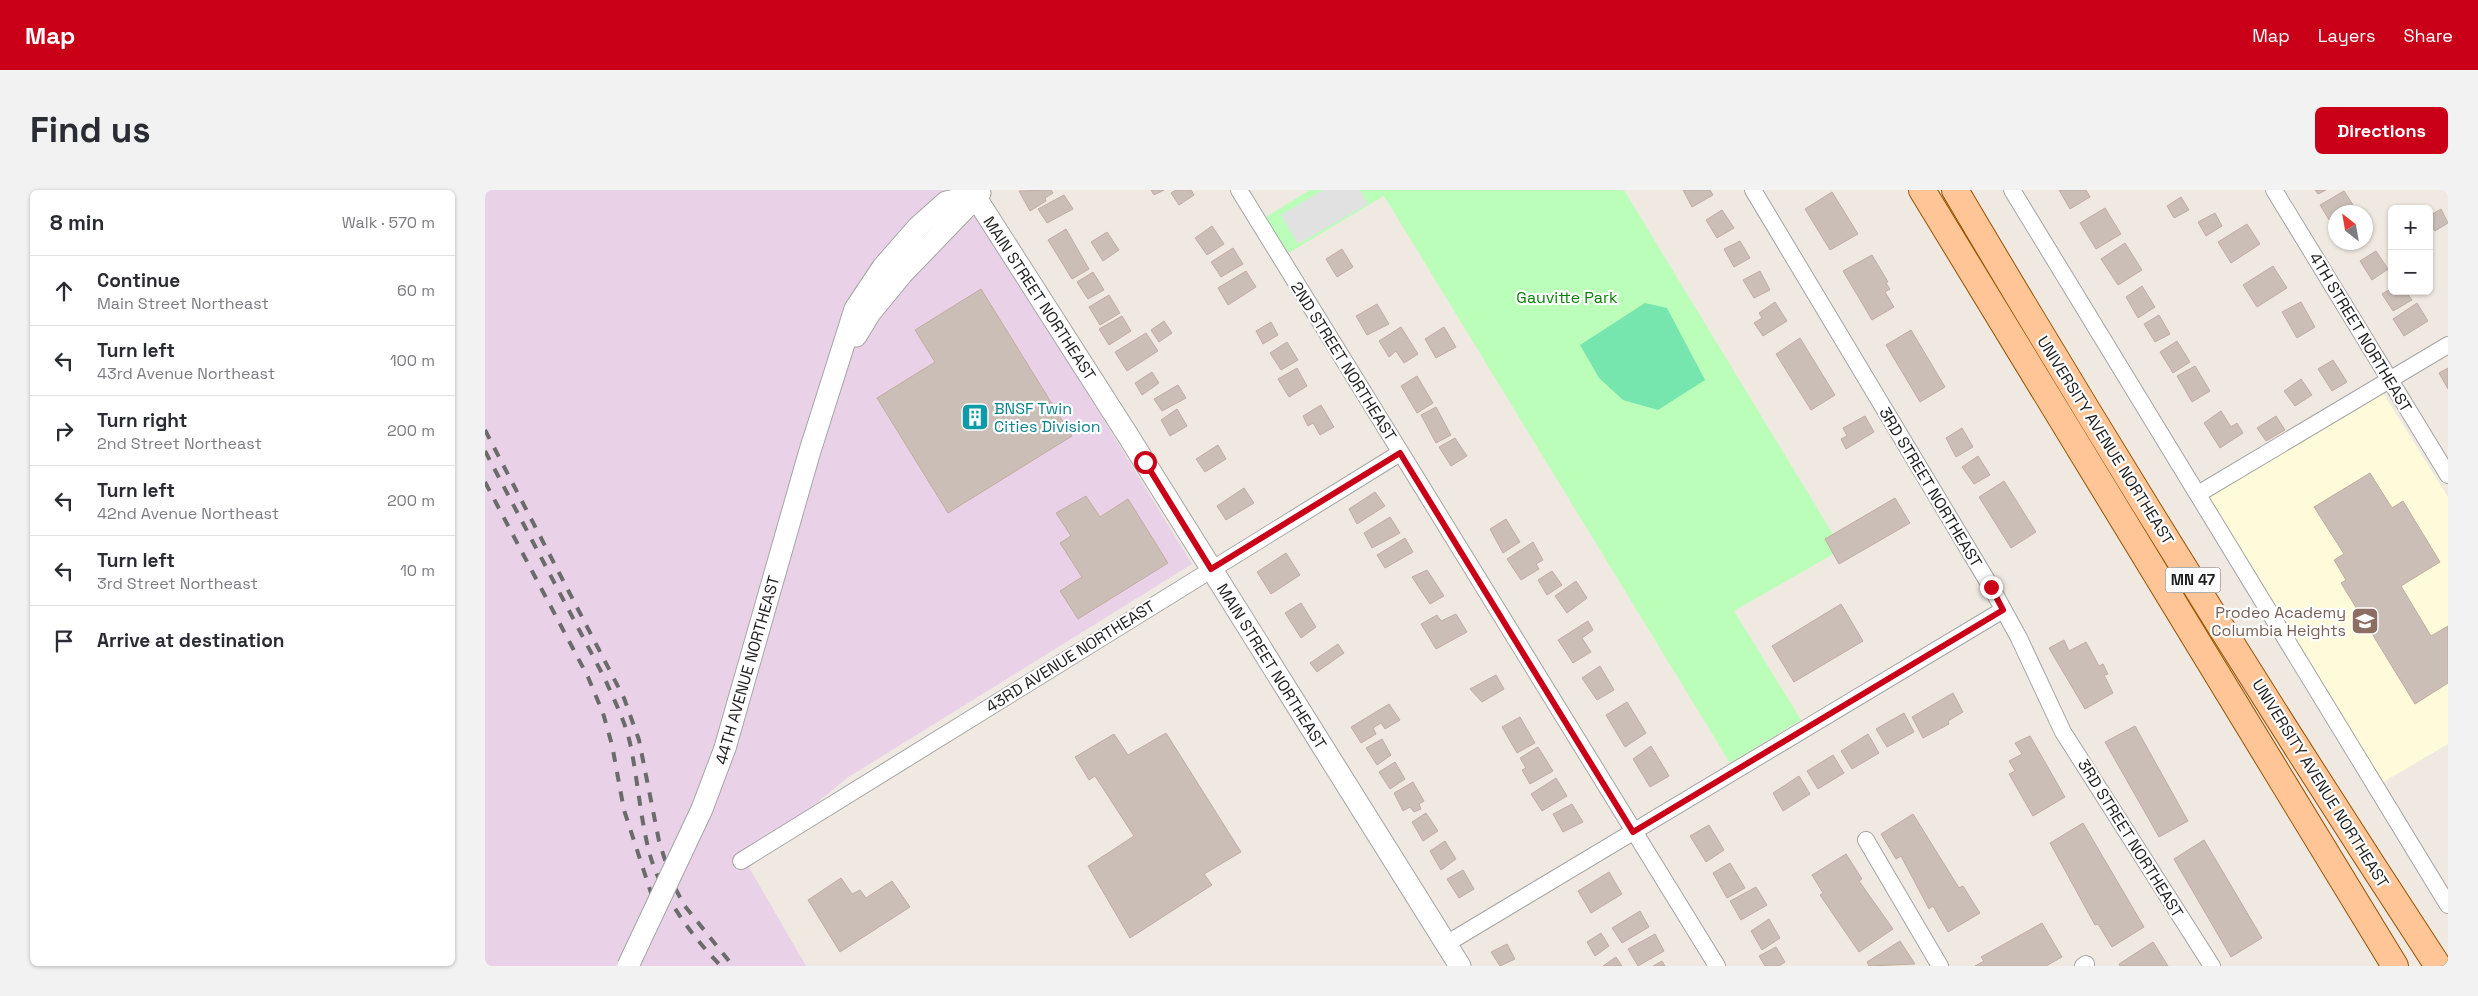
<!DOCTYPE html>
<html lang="en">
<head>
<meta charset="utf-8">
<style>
	:root { --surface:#fff; --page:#f2f2f3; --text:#2b2b33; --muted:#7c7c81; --line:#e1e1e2; --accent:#c90018 }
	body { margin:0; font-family:"Space Grotesk",sans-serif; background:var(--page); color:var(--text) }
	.controls { position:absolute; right:15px; top:15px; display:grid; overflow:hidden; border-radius:8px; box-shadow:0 1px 4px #0004 }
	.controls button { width:45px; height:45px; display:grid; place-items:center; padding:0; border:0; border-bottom:1px solid var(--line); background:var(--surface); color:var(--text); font:25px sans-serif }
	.compass { position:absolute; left:1843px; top:15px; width:45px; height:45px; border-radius:50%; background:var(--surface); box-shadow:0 1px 4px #0004; rotate:329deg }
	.stop { position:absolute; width:15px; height:15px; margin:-11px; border:4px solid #c90018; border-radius:50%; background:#fff }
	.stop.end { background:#c90018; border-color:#fff; box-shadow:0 1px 5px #0008 }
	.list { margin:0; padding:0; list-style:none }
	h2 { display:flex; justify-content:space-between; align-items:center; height:65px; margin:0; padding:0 20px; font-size:21px }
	h2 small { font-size:16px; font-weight:400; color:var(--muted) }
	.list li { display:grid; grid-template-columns:32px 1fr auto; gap:15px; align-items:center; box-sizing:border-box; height:70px; padding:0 20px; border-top:1px solid var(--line) }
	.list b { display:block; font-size:19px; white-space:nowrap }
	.list p { margin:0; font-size:16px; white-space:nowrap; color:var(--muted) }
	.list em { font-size:16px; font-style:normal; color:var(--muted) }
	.icon { flex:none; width:28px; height:28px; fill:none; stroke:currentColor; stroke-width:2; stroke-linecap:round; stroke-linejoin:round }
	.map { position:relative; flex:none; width:1963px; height:776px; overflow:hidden; border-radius:8px }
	header { display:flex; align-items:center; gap:30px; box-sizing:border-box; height:70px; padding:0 25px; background:var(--accent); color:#fff }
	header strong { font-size:24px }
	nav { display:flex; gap:28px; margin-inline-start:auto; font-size:18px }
	.intro { display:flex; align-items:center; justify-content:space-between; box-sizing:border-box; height:120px; padding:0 30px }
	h1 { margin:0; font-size:35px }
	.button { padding:12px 22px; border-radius:8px; background:var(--accent); color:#fff; font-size:18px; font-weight:700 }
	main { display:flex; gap:30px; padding:0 30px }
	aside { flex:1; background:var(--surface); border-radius:8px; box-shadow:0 1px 4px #0004 }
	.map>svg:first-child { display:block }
</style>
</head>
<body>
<header>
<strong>Map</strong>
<nav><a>Map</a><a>Layers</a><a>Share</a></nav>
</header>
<div class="intro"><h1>Find us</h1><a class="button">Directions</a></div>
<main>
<aside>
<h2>8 min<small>Walk · 570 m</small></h2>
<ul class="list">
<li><svg class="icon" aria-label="ahead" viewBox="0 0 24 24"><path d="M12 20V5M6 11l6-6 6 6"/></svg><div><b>Continue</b><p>Main Street Northeast</p></div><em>60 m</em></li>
<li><svg class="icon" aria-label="left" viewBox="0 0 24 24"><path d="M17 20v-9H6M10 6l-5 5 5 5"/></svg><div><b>Turn left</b><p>43rd Avenue Northeast</p></div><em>100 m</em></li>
<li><svg class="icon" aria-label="right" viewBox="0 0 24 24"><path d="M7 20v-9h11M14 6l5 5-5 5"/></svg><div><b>Turn right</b><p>2nd Street Northeast</p></div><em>200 m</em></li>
<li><svg class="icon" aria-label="left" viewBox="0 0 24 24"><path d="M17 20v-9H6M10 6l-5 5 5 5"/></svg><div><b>Turn left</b><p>42nd Avenue Northeast</p></div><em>200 m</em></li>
<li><svg class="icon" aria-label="left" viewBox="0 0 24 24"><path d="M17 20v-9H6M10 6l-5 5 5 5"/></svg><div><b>Turn left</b><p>3rd Street Northeast</p></div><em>10 m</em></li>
<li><svg class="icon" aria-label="arrive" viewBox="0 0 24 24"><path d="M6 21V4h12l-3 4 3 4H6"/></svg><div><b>Arrive at destination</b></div></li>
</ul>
</aside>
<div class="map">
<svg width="1963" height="776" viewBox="0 0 1963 776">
	<rect width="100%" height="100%" fill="#efe9e1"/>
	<polygon fill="#e9d2e7" points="0,0 478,0 707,374 362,588 261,672 321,776 0,776"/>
	<polygon fill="#fffbda" points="1898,203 1963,307 1963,554 1895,594 1724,307"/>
	<polygon fill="#bbfeb9" points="825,0 1139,0 1357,359 1249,421 1316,530 1245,573 899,6 802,64 779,28"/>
	<polygon fill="#77e6ae" points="1160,113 1182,118 1220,190 1173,220 1138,210 1114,188 1095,155"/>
	<polygon fill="#e1e1e1" points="838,0 875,0 883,14 813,54 796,25"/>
	<g fill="#cbbeb7" stroke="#c2aca2">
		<polygon points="566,0 568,3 560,8 561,11 545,21 534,1"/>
		<polygon points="666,0 679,0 669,5"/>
		<polygon points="691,0 706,0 709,5 694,15 686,3"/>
		<polygon points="1198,0 1225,0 1228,5 1207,17"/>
		<polygon points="1574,0 1601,0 1605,7 1585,19"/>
		<polygon points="1830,0 1841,0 1833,4"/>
		<polygon points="1859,1 1870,18 1863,22 1850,22 1850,30 1846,33 1835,15"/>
		<polygon points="1347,2 1373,44 1345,60 1320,19"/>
		<polygon points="579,5 588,19 562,33 553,19"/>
		<polygon points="1696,7 1704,20 1689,28 1682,16"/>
		<polygon points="1620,18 1636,44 1611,59 1595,33"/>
		<polygon points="1956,19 1963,33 1950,41 1944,31 1944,26"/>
		<polygon points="1237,20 1249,38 1232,48 1221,30"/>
		<polygon points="1730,23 1737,36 1721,46 1713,32"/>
		<polygon points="1762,34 1775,54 1746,73 1733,52"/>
		<polygon points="727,36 739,54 722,65 710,48"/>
		<polygon points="581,39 604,79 587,89 563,50"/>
		<polygon points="622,42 634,60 618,71 606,52"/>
		<polygon points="1255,51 1265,68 1249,77 1239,59"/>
		<polygon points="1640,53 1657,80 1633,95 1616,69"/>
		<polygon points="748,58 758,74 736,87 726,72"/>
		<polygon points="857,59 868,77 852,87 841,69"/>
		<polygon points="1891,61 1903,79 1887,90 1875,71"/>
		<polygon points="1387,65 1403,92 1401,93 1405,99 1400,102 1409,117 1387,130 1358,81"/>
		<polygon points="1788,76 1802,98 1772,117 1758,95"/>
		<polygon points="761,81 771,97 743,115 733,98"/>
		<polygon points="1275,81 1285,100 1269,108 1258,90"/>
		<polygon points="608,82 619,100 603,109 592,92"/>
		<polygon points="1657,96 1670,117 1653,128 1641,107"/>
		<polygon points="1907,98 1907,101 1914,101 1916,105 1921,102 1927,110 1908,121 1897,104"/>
		<polygon points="496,99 587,246 463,323 392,208 450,172 430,140"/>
		<polygon points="624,105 635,123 615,135 604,117"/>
		<polygon points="1290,112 1302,131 1278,146 1269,133 1277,128 1274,123"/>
		<polygon points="1816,112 1830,137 1812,148 1797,122"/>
		<polygon points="1932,113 1943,131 1919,146 1908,129"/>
		<polygon points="892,114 904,134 882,145 871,126"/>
		<polygon points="1674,125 1685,144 1670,152 1659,134"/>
		<polygon points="637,126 646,141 624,155 614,139"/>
		<polygon points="679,131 687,143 674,152 666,140"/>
		<polygon points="786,132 793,145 778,154 771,141"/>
		<polygon points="916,137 933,164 919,173 911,161 904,167 894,151"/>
		<polygon points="959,137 971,157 951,168 940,149"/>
		<polygon points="1426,140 1460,197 1435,212 1401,155"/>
		<polygon points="661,143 673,161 642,181 630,162"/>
		<polygon points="1315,148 1350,205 1326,220 1291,164"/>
		<polygon points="1692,151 1705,172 1688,183 1675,162"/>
		<polygon points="802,152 813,170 796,180 785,163"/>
		<polygon points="1848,170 1862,192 1847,201 1833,179"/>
		<polygon points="1710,176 1725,201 1707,212 1692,186"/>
		<polygon points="812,178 822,196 804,207 793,189"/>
		<polygon points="1963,178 1963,199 1954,183"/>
		<polygon points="667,182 674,193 657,205 650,193"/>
		<polygon points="932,186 948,213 932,223 916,196"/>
		<polygon points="1816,189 1827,205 1810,216 1799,201"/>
		<polygon points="693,195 701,208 677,221 669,209"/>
		<polygon points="836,215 849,237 835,245 828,233 823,236 818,226"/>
		<polygon points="951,217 966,245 951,253 936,225"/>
		<polygon points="692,219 702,236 685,246 676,230"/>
		<polygon points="1736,221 1746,237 1752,233 1758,243 1735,258 1719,233"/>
		<polygon points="1380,226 1389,242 1361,259 1356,249 1362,246 1358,238"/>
		<polygon points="1791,226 1800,240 1781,251 1772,238"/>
		<polygon points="1477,238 1488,257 1471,267 1461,248"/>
		<polygon points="970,248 982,266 966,276 954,257"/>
		<polygon points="733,255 741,269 720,282 711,269"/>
		<polygon points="1493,266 1505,285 1489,294 1477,277"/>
		<polygon points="1885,283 1907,318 1918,311 1955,372 1916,396 1946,446 1963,436 1963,493 1930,514 1856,393 1861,390 1849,370 1859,364 1829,317"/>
		<polygon points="1519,291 1551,342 1526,358 1494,307"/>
		<polygon points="759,298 769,313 741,330 732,316"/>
		<polygon points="890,302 900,316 872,334 864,319"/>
		<polygon points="601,306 615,327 643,309 683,373 593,429 575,401 597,387 575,353 586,346 571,323"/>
		<polygon points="1410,308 1425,333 1354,374 1340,349"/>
		<polygon points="905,327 915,343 887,358 879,343"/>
		<polygon points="1021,329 1035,352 1018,363 1005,339"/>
		<polygon points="920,348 928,362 900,378 892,365"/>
		<polygon points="1048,352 1058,370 1051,374 1054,379 1036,390 1022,369"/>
		<polygon points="801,363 815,385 786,404 772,382"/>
		<polygon points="942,380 959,406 945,414 927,387"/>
		<polygon points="1067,381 1077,395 1062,405 1053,390"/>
		<polygon points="1091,391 1102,408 1082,423 1070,406"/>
		<polygon points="816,413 831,437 816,448 800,423"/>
		<polygon points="1356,414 1378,451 1309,492 1287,456"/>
		<polygon points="971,424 982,442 951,459 936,434 952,425 956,431"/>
		<polygon points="1103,431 1108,440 1097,448 1106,462 1088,473 1073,450"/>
		<polygon points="1579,450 1584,461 1601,452 1614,476 1618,474 1623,484 1619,485 1628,503 1600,519 1564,458"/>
		<polygon points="853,454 859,463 832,482 825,473"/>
		<polygon points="1115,476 1129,500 1112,510 1097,488"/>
		<polygon points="1011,485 1019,499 997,512 985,499"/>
		<polygon points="1468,503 1478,522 1463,531 1464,534 1438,548 1427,527"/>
		<polygon points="1142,512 1161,543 1140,557 1121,525"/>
		<polygon points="904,514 915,530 900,539 896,533 888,538 891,544 876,553 866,537"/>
		<polygon points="1419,523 1429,542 1402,557 1391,539"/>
		<polygon points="1035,527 1050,553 1032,563 1017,537"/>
		<polygon points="1650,536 1703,631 1674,647 1620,552"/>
		<polygon points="681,543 756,662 719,684 727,695 645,748 603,676 649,646 610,586 604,590 590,567 629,544 643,565"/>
		<polygon points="1383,544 1394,563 1367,579 1356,561"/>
		<polygon points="1545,546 1580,607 1548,626 1524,584 1530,581 1524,571 1537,564 1530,553"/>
		<polygon points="897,549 906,565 892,575 881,558"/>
		<polygon points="1166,556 1184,586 1165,597 1148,569"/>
		<polygon points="1053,557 1068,581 1045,594 1037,580 1041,578 1035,568"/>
		<polygon points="1348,565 1359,583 1333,599 1322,581"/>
		<polygon points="910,572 920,589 905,599 894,582"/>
		<polygon points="1314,586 1325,604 1298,621 1288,603"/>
		<polygon points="1071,588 1082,606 1057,621 1046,604"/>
		<polygon points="928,592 939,611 934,614 936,619 929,622 925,617 918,621 909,603"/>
		<polygon points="1087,614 1098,632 1078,642 1068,624"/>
		<polygon points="941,623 953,641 938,651 927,632"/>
		<polygon points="1428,624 1474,698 1478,696 1495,723 1463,742 1448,716 1444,719 1416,666 1411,669 1396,644"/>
		<polygon points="1598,633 1659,737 1627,757 1613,734 1610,735 1565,653"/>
		<polygon points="1224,635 1239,660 1221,672 1205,646"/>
		<polygon points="1719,650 1777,748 1746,767 1689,669"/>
		<polygon points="960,651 971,669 956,680 945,661"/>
		<polygon points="1361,664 1377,689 1374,691 1408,739 1374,762 1335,705 1338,703 1327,685"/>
		<polygon points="1245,673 1260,698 1242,708 1228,683"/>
		<polygon points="978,680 989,699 974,708 962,689"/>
		<polygon points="1124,682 1137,704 1106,723 1093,701"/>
		<polygon points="356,688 367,704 375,700 381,708 407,691 425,717 355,762 323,710"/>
		<polygon points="1271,697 1282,715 1256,730 1245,711"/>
		<polygon points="1155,721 1164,737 1137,753 1127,738"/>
		<polygon points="1284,729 1295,748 1277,760 1266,741"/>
		<polygon points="1557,733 1577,767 1561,776 1490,776 1499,771 1496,767"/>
		<polygon points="1116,743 1124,756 1110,766 1102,752"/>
		<polygon points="1170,744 1179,761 1153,776 1143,759"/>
		<polygon points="1415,751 1430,774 1384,776 1382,772"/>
		<polygon points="1668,752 1683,776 1635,776 1634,774"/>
		<polygon points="1022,754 1030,769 1015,776 1006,762"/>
		<polygon points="1291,757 1300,772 1294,776 1280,776 1274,766"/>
		<polygon points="1131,767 1137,776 1118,776"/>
		<polygon points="1177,771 1180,776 1168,776"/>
	</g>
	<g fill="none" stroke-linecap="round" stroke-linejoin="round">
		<g stroke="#a4a4a4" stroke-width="18">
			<g id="minor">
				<polyline points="754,0 1232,776"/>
				<polyline points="1268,0 1506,397 1534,448 1578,542 1727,776"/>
				<polyline points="1527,0 1963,715"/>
				<polyline points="1789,0 1963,285"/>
				<polyline points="1713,304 1963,155"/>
				<polyline points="1381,650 1455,776"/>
				<polyline points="256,671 915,263"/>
				<polyline points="961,754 1518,420"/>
				<polyline points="1598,776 1601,774"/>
			</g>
		</g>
		<g stroke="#a4a4a4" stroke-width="23">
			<g id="tertiary">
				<polyline points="486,0 642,244 975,776"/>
				<polyline points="371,146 385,123 417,84 495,3"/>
				<polyline points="240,558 324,264 370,119 398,77 433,37 461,12 490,6"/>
			</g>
		</g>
		<g stroke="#955200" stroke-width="28">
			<g id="primary">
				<polyline points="1437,0 1910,776"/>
				<path d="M1470,0c155,262 316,521 483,776"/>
			</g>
		</g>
		<use href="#minor" stroke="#fff" stroke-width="16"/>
		<use href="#tertiary" stroke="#fff" stroke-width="21"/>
		<use href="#primary" stroke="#ffc596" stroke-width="26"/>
		<g stroke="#6b6b6b" stroke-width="4" stroke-dasharray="10 10" stroke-linecap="butt">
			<polyline points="0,240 139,508 154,550 174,651 187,692 199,715 248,776"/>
			<path d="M0,261l120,228c9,21 20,42 25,64 8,37 10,75 20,112 11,39 42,82 71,111"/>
			<polyline points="0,292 103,487 118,523 127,555 139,620 168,709"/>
		</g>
		<g stroke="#a4a4a4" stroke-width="23" stroke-linecap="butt">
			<polyline id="tertiary-bridge" points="143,776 217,619 240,558"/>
		</g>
		<use href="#tertiary-bridge" stroke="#fff" stroke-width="21"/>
	</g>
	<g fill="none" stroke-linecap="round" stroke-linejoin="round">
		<polyline stroke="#c90018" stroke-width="6" points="660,272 726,379 915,263 1148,642 1518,420 1506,397"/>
	</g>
	<defs>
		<g id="building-square" transform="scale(1.4375)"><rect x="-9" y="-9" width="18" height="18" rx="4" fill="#0f9aa8" stroke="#fff"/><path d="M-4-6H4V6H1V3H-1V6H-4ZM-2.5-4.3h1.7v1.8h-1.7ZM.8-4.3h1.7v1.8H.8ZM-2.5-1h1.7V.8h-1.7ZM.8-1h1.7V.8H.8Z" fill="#fff"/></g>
		<g id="school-square" transform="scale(1.4375)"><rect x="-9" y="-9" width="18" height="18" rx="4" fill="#8d6e63" stroke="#fff"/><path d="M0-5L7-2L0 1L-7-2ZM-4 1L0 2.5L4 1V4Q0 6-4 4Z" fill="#fff"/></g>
	</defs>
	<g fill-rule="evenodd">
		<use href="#building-square" x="490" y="227"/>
		<use href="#school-square" x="1880" y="431"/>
	</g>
	<g text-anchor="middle" stroke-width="4.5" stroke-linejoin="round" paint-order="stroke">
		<rect fill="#fff" stroke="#616161" stroke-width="1" x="1680.5" y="377.5" width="55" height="25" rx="4"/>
		<g font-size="15" font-weight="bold" fill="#1d1d1d">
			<text x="1708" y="395">MN 47</text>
		</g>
		<g font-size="16" fill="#068401" stroke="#fff">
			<text x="1082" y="113">Gauvitte Park</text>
		</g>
		<g font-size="16" fill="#1d1d1d" stroke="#fff">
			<text transform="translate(555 108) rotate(57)" y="6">MAIN STREET NORTHEAST</text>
			<text transform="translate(1876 142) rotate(59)" y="6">4TH STREET NORTHEAST</text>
			<text transform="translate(859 171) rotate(58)" y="6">2ND STREET NORTHEAST</text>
			<text transform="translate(1621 250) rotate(58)" y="6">UNIVERSITY AVENUE NORTHEAST</text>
			<text transform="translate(1446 297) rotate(59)" y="6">3RD STREET NORTHEAST</text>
			<text transform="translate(585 466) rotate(-32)" y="6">43RD AVENUE NORTHEAST</text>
			<text transform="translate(787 476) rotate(58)" y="6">MAIN STREET NORTHEAST</text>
			<text transform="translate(262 480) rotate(-74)" y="6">44TH AVENUE NORTHEAST</text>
			<text transform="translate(1836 593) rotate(58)" y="6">UNIVERSITY AVENUE NORTHEAST</text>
			<text transform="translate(1646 648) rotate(58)" y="6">3RD STREET NORTHEAST</text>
		</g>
		<g font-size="16" fill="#0d838f" stroke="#fff" text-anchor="start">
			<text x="509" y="224">BNSF Twin<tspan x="509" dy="18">Cities Division</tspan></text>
		</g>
		<g font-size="16" fill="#785e54" stroke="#fff" text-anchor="end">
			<text x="1861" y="428">Prodeo Academy<tspan x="1861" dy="18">Columbia Heights</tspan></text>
		</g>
	</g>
</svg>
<div class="controls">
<button>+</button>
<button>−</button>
</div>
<svg class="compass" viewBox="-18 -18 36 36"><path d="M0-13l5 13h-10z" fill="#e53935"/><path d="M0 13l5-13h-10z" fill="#7c7c81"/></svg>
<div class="stop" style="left:660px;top:272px"></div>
<div class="stop end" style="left:1506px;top:397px"></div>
</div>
</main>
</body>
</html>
